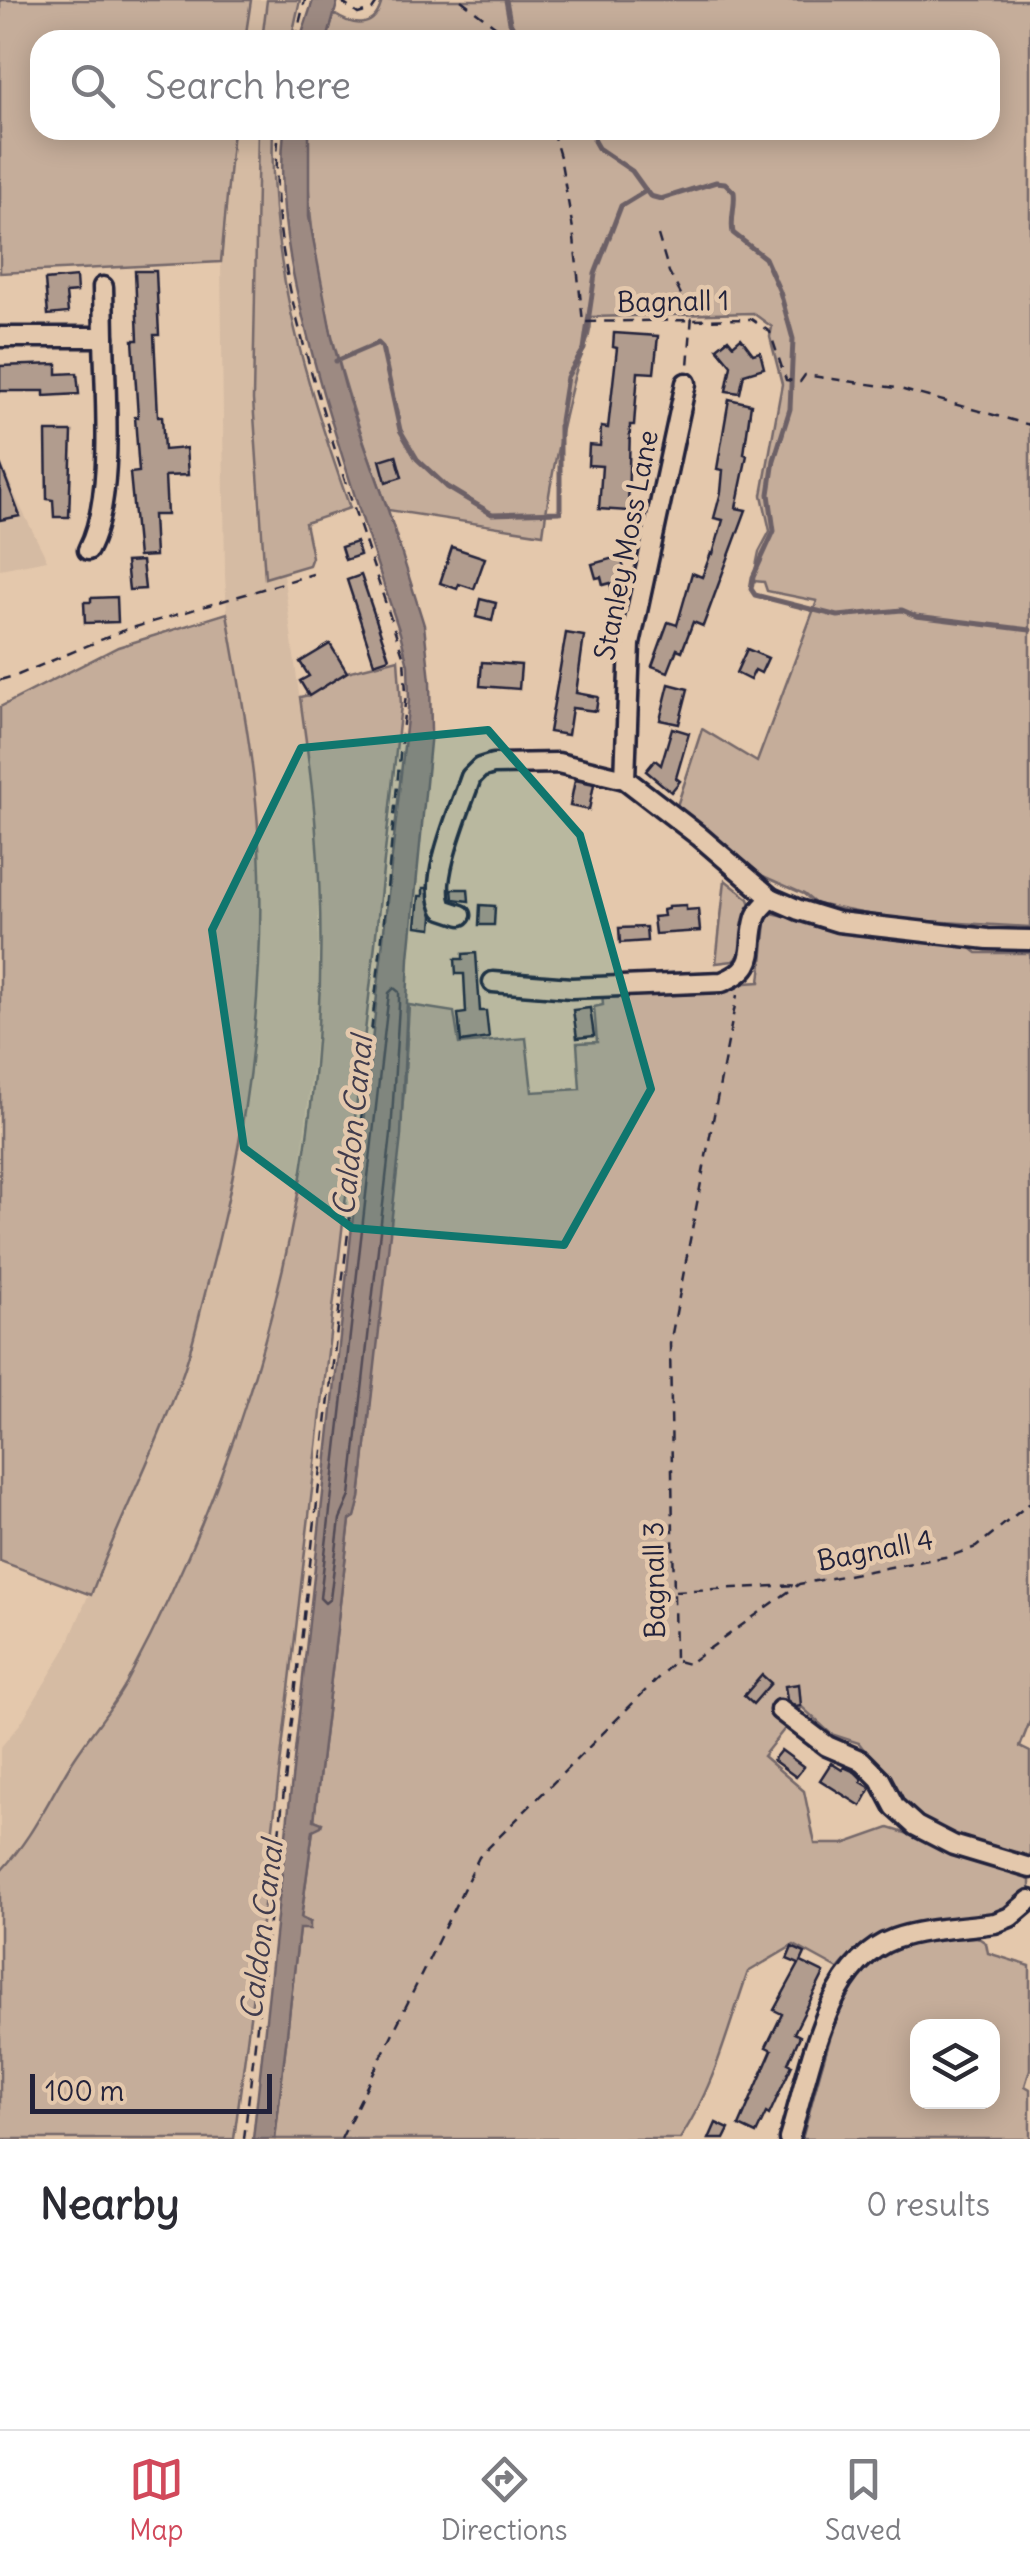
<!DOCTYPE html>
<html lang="en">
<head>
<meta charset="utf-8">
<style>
	:root { --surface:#fff; --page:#f7f7f7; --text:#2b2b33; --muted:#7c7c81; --line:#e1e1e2; --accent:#d1495b }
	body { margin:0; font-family:Delius,sans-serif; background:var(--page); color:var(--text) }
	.controls { position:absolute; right:30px; bottom:30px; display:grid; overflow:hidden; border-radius:20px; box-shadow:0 5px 25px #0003 }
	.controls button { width:90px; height:90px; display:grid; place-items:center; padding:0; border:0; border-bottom:2px solid var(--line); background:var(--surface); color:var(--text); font:50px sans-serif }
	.scale { position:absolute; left:30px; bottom:25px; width:242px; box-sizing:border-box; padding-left:10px; border:5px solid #22223b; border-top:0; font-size:28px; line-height:35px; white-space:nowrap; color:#22223b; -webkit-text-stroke:8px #e4c8ac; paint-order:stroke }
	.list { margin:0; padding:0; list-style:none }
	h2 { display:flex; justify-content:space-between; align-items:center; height:130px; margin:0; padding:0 40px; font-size:42px }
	h2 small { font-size:32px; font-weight:400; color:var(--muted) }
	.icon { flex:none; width:55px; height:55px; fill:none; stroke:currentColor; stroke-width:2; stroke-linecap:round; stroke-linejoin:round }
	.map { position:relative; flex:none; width:1030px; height:2139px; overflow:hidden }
	.search { position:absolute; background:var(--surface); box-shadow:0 5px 25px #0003; left:30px; right:30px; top:30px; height:110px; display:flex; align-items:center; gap:25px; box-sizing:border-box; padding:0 35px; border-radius:30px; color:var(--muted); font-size:38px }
	.sheet { height:290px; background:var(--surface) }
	nav { display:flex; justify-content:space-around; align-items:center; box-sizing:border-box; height:140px; border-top:2px solid var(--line); background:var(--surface); font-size:28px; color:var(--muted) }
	nav a { display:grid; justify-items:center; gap:5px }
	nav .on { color:var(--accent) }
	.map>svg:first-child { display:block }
</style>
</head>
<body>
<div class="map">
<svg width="1030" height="2139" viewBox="0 0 1030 2139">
	<rect width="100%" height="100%" fill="#e4c8ac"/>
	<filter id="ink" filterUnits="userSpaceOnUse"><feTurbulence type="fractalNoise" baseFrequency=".01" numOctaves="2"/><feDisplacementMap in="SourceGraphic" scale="20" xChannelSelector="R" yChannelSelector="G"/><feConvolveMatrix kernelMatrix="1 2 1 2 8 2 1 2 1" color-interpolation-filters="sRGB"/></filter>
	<g filter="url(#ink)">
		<g fill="#d5bba3">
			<polygon points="251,0 267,0 262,40 245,40"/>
			<polygon points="233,130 258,130 253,331 257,496 265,577 283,574 285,587 317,833 319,1009 296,1206 268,1332 237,1433 204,1521 127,1682 70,1765 27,1842 0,1872 0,1748 20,1724 66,1648 184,1369 224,1220 248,1096 260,956 259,844 249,741 227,613 225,575 221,262"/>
			<polygon points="0,458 17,500 47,560 0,569"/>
		</g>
		<g fill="#c5ad9a" stroke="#74686a" stroke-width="2.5" fill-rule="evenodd">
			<polygon points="0,0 251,0 245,40 40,40 40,130 233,130 221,262 0,273"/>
			<polygon points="267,0 300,0 291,40 262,40"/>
			<path d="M382,0h648v927l-138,-8 -76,-15 -12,-10 -41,-18 -87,-67 26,-80 55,33 60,-161 -50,-10 -3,-9 -11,-1 6,-29 11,-21 -8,-36 20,-111 -12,-47 2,-10 -19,-14 -162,4c1,23 -12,40 -17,61 -13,52 -24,103 -31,156l-155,-24c-44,-122 -87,-248 -79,-380h681v-90h-663l7,-26c21,14 42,15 48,-14z"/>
			<path d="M258,130h15c-5,132 33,254 77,378l-45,15 7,34 -3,8 -44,13 -12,-178z"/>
			<path d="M227,613c13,77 29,154 32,233 7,148 -13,294 -51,436 -8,29 -14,59 -24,88 -26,77 -65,149 -93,225l-91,-34v-854l118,-60z"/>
			<path d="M398,659l3,46 -29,266 -114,986 -24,182h-234v-267c33,-36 45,-66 70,-107 18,-30 43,-56 59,-87 137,-257 211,-554 187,-846 -3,-45 -10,-90 -16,-135l9,-2 38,-23z"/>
			<polygon points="725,880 749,899 753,910 744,950 733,961 716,963"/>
			<path d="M767,912l92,20 105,11 13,10h53v768l-10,26 10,5v112l-81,-28 -28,-18 -15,-13 -47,-62 -28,-9 -29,-27 -39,49 41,35 11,53h29l45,-16 141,43v21c-58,50 -139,8 -192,77l-44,-24 -46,27c-22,61 -32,111 -68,167h-405l24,-211 11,-6 -9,-3 12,-90 8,-6 -7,-3 36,-300 5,-4 5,-18 44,-407 5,-86 45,7 5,32 67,-6 6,54 48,-3 -3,-46 20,-1 -3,-35 9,-2 -1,-13 158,-10z"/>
			<path d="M977,1937l9,6 2,10 42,13v103l-5,17 5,3v50h-228c12,-40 37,-159 69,-180 31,-20 71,-19 106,-22zM918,2026h74v76h-74z"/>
		</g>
		<g fill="#9d8a82" stroke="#6c6066" stroke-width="2.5">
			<polygon points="313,0 338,0 327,40 300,40"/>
			<path d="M284,130h25v87l23,121 17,63 39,109 36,115 6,56 1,51 -22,226 -8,178 -41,362 -5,19 -5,3 -36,300 8,3 -1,3 -8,4 -12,88 9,4v7h-11l-24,210h-22l156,-1439 -1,-35 -8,-32c-27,-80 -53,-159 -77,-240 -24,-85 -48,-174 -39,-263z"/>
		</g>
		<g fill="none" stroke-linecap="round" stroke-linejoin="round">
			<polygon stroke="#534c57" stroke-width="2.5" points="394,988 399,992 399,1005 391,1134 350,1496 340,1519 330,1599 325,1603 320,1598 389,993"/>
			<g stroke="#6c6066" stroke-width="5">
				<polyline points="506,0 510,22 520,40"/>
				<polyline points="552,40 571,40"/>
				<path d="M595,130l-1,11 4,7 34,23 18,25 11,3 55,-17 9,1 9,9c2,14 -4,26 -1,41l32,25 15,34 13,47 -3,70 -16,51 -5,34 5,37 -21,46 -2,12 4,6 83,21 64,-6 14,6 114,14"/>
				<polyline points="336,361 378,343 382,347 400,430 417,459 447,487 492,514 560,512 560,421 567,377 584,349 595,274 621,206 644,192"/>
			</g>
		</g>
		<g fill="#b19c8e" stroke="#22223b" stroke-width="2.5">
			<polygon points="135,271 156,271 159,335 154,335 158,416 162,416 164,450 186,448 188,475 165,476 167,515 153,515 155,556 138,557 130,473 139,472 135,417 138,417 133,340 138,340"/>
			<polygon points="76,277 77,292 66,293 68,313 48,315 45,280"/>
			<polygon points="614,333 658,336 654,373 638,372 634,425 630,425 628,511 599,509 602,466 588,465 589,445 600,446 601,427 608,428 617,348 613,347"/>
			<polygon points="741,338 753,354 760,352 764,368 744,374 740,393 726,391 731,365 717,348 728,339 733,345"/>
			<polygon points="57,364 57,374 77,373 79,394 44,396 44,391 0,391 0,366"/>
			<polygon points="729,399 751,404 744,454 747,455 736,508 746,510 703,626 693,622 682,651 677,649 668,672 652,666 668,622 677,625 692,573 702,577 711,553 713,554 723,520 714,518 721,492 723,470 717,469"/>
			<polygon points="46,432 72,432 69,517 54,517 53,500 47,499"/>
			<polygon points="396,455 402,477 386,482 380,460"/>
			<polygon points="1,466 20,516 0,520 0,467"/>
			<polygon points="356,542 360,555 345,560 341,547"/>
			<polygon points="452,547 485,558 474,589 459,584 457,589 440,583"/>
			<polygon points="621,556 626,579 622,580 624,588 612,591 610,583 603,585 601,577 596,578 592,564"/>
			<polygon points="142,561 145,589 129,590 126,562"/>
			<polygon points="361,575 389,658 374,663 347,580"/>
			<polygon points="117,597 118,622 85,623 84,602 91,602 91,598"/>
			<polygon points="480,599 496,603 492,621 476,617"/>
			<polygon points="566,633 584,636 576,693 598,697 596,711 572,708 568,735 549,732"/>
			<polygon points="330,644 347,672 309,696 300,681 309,676 300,662"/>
			<polygon points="747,649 768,658 761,673 755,670 750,680 736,673"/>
			<polygon points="482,662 521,665 519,689 480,686"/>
			<polygon points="669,684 688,689 679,724 660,720"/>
			<polygon points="672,728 689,733 676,778 680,781 671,792 646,771 655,760 661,765"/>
			<polygon points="575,780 594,784 589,810 570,806"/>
			<polygon points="423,888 427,888 433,916 432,928 416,926 419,896 423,896"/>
			<polygon points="452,889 468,889 469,901 453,899"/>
			<polygon points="480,905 495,906 494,925 479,925"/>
			<polygon points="686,905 686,910 698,909 700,931 655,934 653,917 664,916 663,910 668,909 668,906"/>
			<polygon points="646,927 647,941 620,943 619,928"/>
			<polygon points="476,953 480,1011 486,1011 489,1038 461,1042 458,1014 466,1013 464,974 456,974 455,959 463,959 463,954"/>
			<polygon points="590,1008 594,1036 577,1038 573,1010"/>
			<polygon points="762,1675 771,1683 753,1704 744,1696"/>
			<polygon points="799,1684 801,1706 796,1707 787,1700 785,1686"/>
			<polygon points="781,1750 804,1767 796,1777 773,1760"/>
			<polygon points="831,1763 842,1770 844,1767 855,1772 862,1779 861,1782 871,1788 861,1806 820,1780"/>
			<polygon points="792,1947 805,1953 801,1962 824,1973 794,2033 800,2036 788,2063 792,2065 769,2115 766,2113 756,2134 739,2126 772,2050 766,2047 782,2014 774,2010 799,1964 787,1959"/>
			<polygon points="716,2123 729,2129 724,2139 709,2139"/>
		</g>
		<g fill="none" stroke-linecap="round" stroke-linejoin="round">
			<g stroke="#22223b" stroke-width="25">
				<g id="minor">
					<polyline points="103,287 104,337"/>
					<path d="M0,337h104c1,59 11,162 -16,213"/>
					<polyline points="625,779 630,644 686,383"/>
					<path d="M461,915l-18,-6c-16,-26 18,-102 28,-132l9,-9 13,-4 65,-1 67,16 74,57 72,62 28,12 39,12 150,17 42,1"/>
					<path d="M493,982l78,6 151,-6c40,-16 24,-32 34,-65 2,-7 10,-13 15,-19"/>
					<polyline points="780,1710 827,1746 862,1761 880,1779 895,1807 916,1826 953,1845 1030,1868"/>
					<path d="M789,2139c20,-64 35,-175 105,-200 31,-11 69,-11 101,-16l15,-6 20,-17"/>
				</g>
			</g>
			<g stroke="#22223b" stroke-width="2.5" stroke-dasharray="10 8" stroke-linecap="butt">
				<polyline points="344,0 343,3 358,14 372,10 376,4 373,0"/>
				<polyline points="461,0 513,40"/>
				<polyline points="295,40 305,0"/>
				<polyline points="552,130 560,157 573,229 583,322 751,319 770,332 786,380 800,382 805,375 896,388 1030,425"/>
				<polyline points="658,235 669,272 692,315 688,366"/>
				<polyline points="0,680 18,675 122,631 313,574"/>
				<polyline points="675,1591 797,1585"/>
				<polyline points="677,1661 688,1664 799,1584 950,1556 976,1547 1030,1503"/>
				<path d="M244,2139l140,-1220 22,-226 -2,-35c-26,-78 -53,-156 -77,-234 -29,-95 -59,-193 -48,-294"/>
				<polyline points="341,2139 479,1857 675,1661 670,1344 737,995"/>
			</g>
			<use href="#minor" stroke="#e4c8ac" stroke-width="18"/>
		</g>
	</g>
	<path fill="#0f766e" fill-opacity="0.2" stroke="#0f766e" stroke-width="8" stroke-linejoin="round" d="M488,730l92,105 71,254 -87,156 -212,-17 -108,-80 -32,-218 89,-182z"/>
	<g text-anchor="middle" stroke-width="9" stroke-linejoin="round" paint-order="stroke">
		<g font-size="28" fill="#22223b" stroke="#e4c8ac">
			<text transform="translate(673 301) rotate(-1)" y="10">Bagnall 1</text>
			<text transform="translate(626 545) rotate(-79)" y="10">Stanley Moss Lane</text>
			<text transform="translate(875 1550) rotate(-11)" y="10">Bagnall 4</text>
			<text transform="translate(654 1580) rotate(-91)" y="10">Bagnall 3</text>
		</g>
		<g font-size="30" font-style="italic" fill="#413c4d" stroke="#e4c8ac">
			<text transform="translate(353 1126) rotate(-84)" y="10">Caldon Canal</text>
			<text transform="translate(262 1930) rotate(-83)" y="10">Caldon Canal</text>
		</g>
	</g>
</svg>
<div class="controls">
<button><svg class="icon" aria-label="layers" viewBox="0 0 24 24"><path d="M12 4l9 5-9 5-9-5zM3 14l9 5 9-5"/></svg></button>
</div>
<div class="scale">100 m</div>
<div class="search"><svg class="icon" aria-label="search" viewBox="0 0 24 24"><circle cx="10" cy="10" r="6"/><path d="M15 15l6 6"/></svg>Search here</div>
</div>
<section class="sheet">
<h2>Nearby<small>0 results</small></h2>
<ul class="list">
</ul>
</section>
<nav>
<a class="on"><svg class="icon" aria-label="map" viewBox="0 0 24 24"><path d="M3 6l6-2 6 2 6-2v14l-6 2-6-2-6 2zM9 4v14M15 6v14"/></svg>Map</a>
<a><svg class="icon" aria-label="directions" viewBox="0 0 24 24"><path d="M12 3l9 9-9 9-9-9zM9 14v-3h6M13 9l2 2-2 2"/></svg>Directions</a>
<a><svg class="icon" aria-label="saved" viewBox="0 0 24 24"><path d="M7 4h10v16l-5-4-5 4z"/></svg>Saved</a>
</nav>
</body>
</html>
